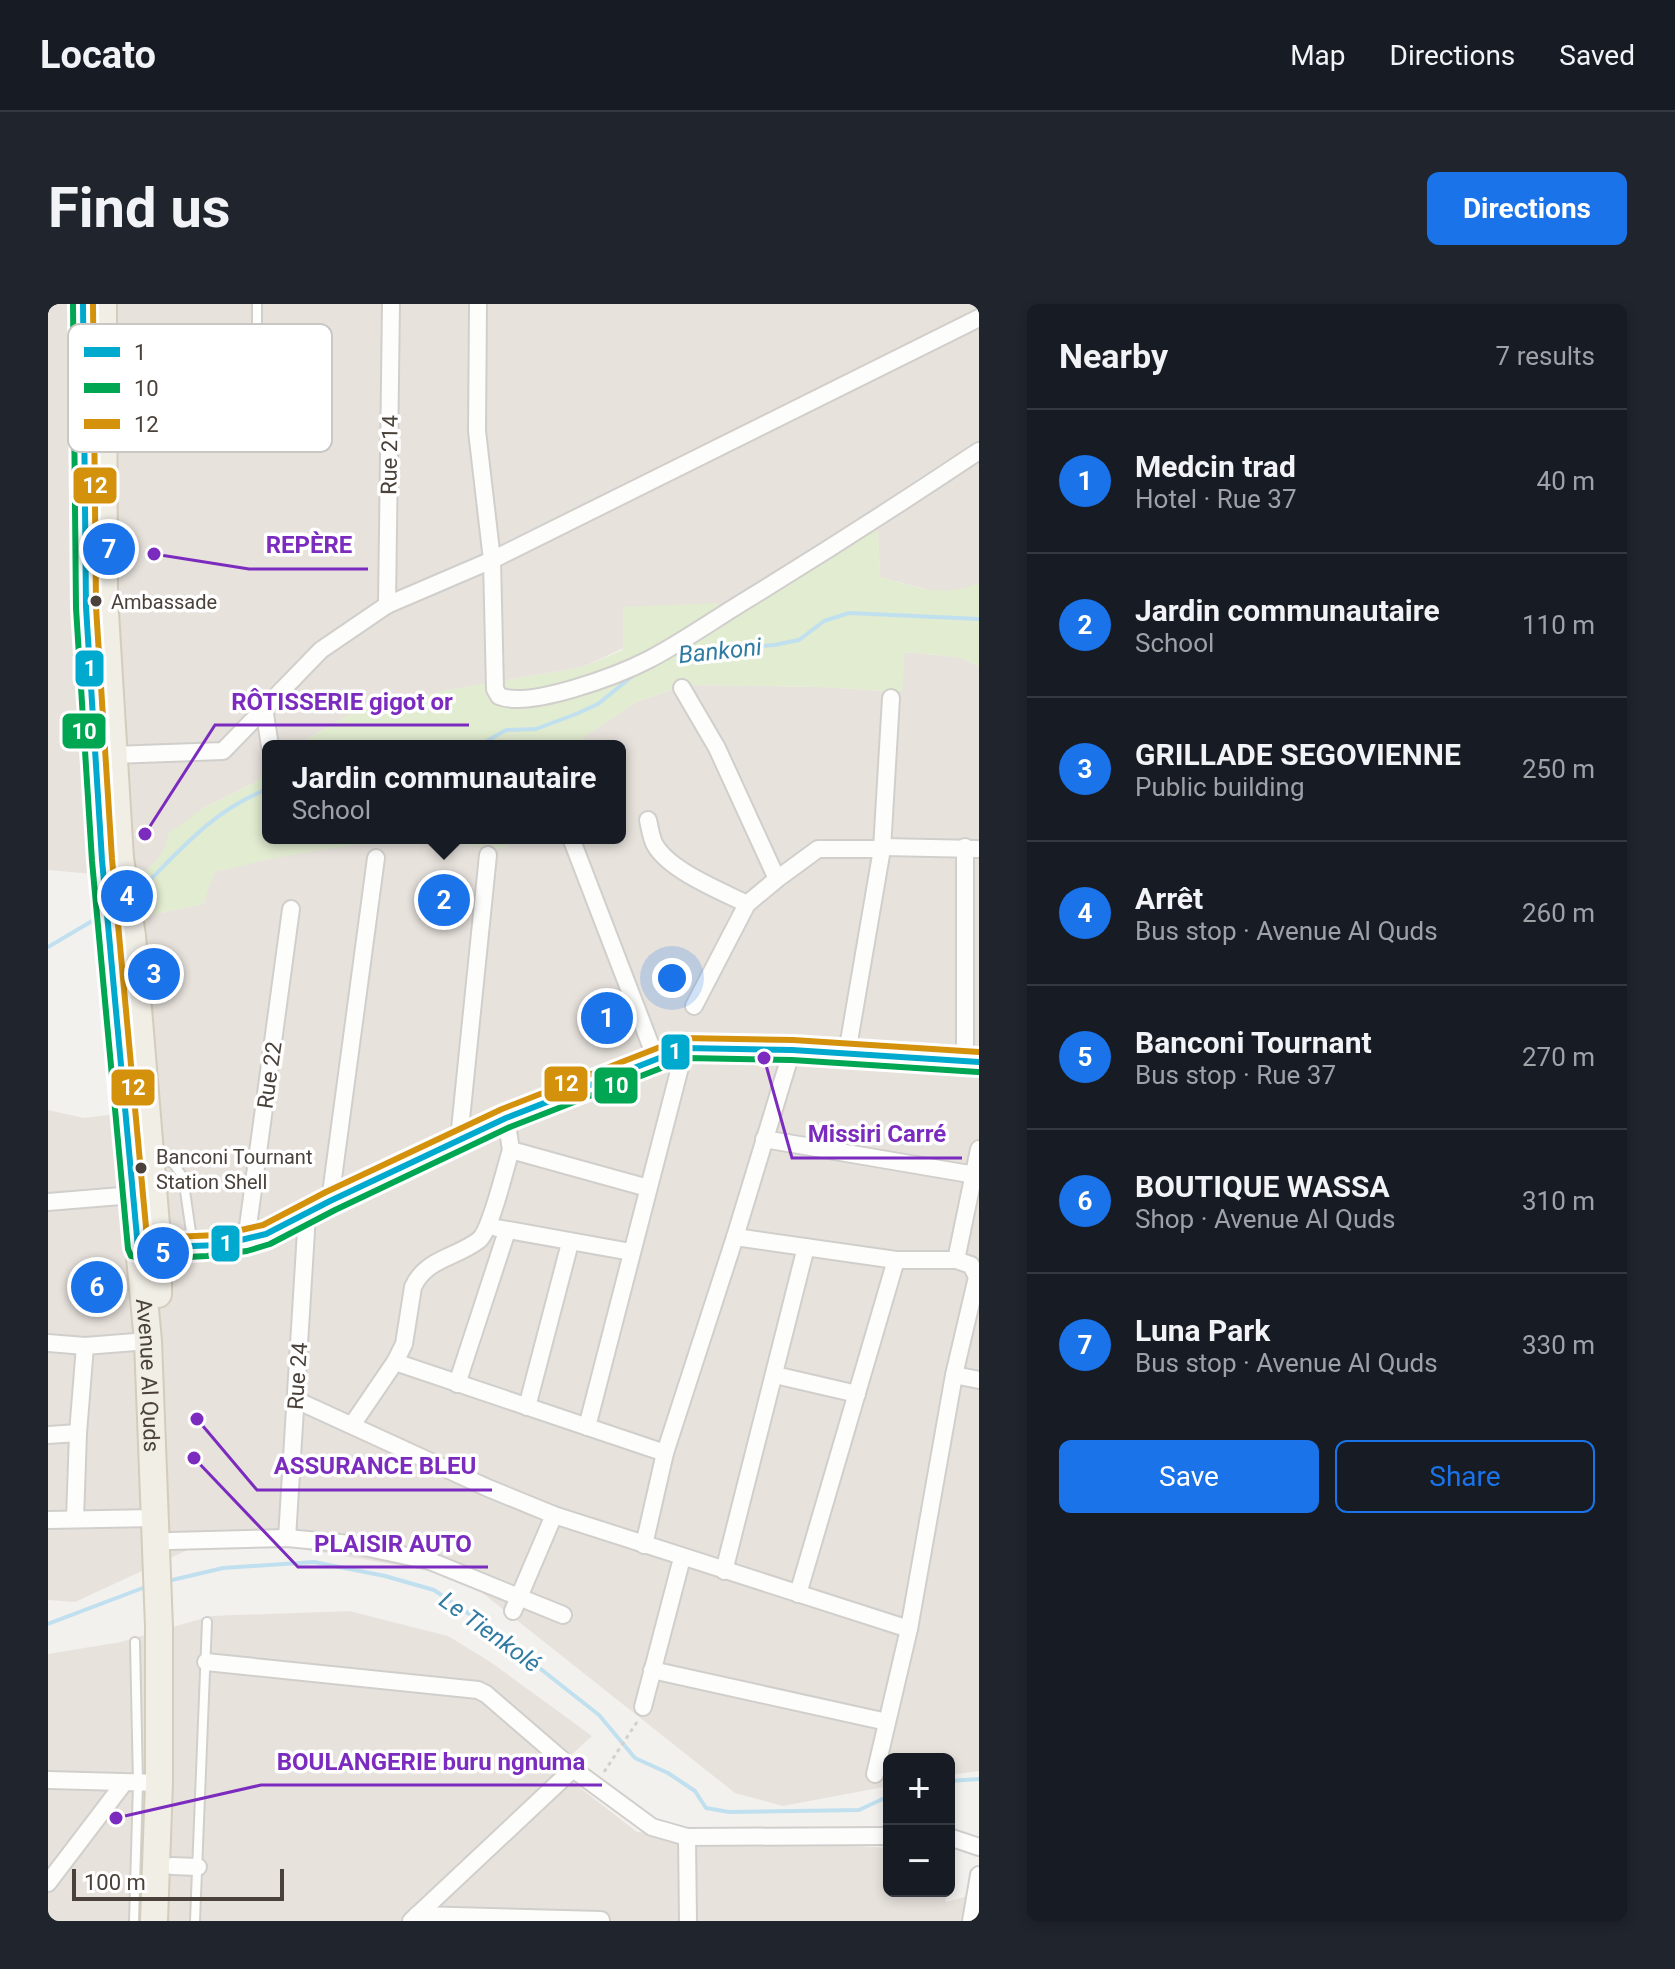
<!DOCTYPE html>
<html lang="en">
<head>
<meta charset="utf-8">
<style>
	:root { --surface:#171b24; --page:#20242c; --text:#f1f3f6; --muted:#9ea1a6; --line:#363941; --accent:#1a73e8 }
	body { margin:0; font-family:Roboto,sans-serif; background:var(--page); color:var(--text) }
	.controls { position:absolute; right:24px; bottom:24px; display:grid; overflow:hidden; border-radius:12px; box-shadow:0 4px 12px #0003 }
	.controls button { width:72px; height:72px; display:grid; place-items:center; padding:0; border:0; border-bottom:2px solid var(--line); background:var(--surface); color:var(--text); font:40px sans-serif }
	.scale { position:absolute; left:24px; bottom:20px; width:212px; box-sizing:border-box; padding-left:8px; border:4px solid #4a423a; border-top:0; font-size:22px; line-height:28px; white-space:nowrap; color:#4a423a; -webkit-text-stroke:6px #fff; paint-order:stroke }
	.you { position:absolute; left:624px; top:674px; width:28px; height:28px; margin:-20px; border:6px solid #fff; border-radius:50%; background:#1a73e8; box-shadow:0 0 0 12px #1a73e833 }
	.badge { display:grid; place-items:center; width:52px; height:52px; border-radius:50%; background:var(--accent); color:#fff; font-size:26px; font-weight:700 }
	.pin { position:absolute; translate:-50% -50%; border:4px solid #fff; box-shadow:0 2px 8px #0006 }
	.popup { position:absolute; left:214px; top:436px; width:364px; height:104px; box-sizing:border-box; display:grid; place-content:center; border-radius:12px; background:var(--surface); filter:drop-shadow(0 2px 6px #0005); font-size:26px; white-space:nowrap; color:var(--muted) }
	.popup b { font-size:30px; color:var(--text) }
	.popup::after { content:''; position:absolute; left:50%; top:100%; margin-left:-16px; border:16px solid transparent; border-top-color:var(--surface) }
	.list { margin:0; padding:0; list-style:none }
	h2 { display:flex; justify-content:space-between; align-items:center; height:104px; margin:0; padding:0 32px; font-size:34px }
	h2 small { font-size:26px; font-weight:400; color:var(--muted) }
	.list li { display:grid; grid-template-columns:52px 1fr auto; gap:24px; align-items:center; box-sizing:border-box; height:144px; padding:0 32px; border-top:2px solid var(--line) }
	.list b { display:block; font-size:30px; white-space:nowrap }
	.list p { margin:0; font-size:26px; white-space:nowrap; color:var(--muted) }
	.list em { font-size:26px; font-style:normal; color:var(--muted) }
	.actions { display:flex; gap:16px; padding:24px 32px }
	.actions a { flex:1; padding:18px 0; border:2px solid var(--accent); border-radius:12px; text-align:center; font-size:28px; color:var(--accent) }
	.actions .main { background:var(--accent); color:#fff }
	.map { position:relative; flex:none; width:931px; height:1617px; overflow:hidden; border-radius:12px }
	header { display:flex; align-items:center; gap:48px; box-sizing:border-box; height:112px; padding:0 40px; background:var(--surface); border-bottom:2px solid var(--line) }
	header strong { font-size:38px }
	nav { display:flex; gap:44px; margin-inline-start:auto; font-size:28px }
	.intro { display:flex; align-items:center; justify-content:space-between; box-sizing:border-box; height:192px; padding:0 48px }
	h1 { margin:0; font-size:56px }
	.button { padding:20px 36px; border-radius:12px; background:var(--accent); color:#fff; font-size:28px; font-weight:700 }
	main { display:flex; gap:48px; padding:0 48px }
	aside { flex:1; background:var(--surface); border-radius:12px; box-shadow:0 4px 12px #0003 }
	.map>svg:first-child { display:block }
</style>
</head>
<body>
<header>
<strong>Locato</strong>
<nav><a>Map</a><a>Directions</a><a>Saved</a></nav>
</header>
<div class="intro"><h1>Find us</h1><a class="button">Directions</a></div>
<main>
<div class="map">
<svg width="931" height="1617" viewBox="0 0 931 1617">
	<rect width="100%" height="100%" fill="#f3f1ee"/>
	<g fill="#e7e2dc">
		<polygon points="0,0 931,0 931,279 913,287 892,289 832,273 830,227 672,311 670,300 535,363 395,387 307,407 247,442 220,442 220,464 206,479 155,504 118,542 110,556 90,574 0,566"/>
		<polygon points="856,348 909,353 931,362 931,1467 901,1471 901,1455 841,1455 841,1482 735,1502 687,1489 413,1272 172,1231 27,1298 0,1296 0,806 36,814 110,805 94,613 155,600 166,568 233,551 336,537 402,535 451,544 460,542 460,534 572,534 572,442 530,442 532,436 588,398 638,381 775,383 853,388"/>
		<polygon points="301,1307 400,1332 441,1357 544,1432 508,1465 589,1528 841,1544 841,1587 897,1587 898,1598 931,1589 931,1617 0,1617 0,1350 73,1338 163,1312"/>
	</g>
	<g fill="#e2ecd0">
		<path d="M826,224l4,3 2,46c39,10 60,22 99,6v83l-22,-9 -52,-5 -3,40 -79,-5 -137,-2 -50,17 -56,38 -2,6h-283l60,-35 88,-20 140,-24 40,-17v-43l95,-4 2,12z"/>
		<path d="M220,464v70h240v9c-24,4 -54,-8 -80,-7 -73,2 -143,14 -213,32l-12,32 -61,13 -4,-39c15,-13 27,-23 30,-44l35,-26 51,-25z"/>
	</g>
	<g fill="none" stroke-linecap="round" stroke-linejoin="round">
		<g stroke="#c1e0ef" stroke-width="4">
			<polyline points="626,349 726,341 751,336 776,317 801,309 931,315"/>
			<polyline points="430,442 458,426 488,425 528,410 550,400 587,370"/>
			<path d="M89,589c41,-40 75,-83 131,-104"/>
			<polyline points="0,643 51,613"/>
			<polyline points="120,1277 175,1264 266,1258 337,1272 386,1286 433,1318 551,1411 587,1454 620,1469 647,1487 658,1504 681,1508 811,1506 841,1492"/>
			<polyline points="0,1320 100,1282"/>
			<polyline points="901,1477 931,1475"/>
		</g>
		<g stroke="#d1cfcc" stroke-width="12">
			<g id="service">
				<polyline points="209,70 209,0"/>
				<polyline points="107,853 125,859 135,873 145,942"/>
				<polyline points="86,1617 90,1479 87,1338"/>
				<polyline points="147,1617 159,1318"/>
			</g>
		</g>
		<g stroke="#d1cfcc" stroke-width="20">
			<g id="minor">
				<path d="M430,0l-1,127 15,129 3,129 4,7c31,13 120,-21 151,-37 32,-17 62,-38 93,-57 80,-49 158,-99 236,-151"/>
				<polyline points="339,301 343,0"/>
				<polyline points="634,384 669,444 729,575"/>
				<polyline points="216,404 222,442"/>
				<polyline points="65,451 175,447 273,346 339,301 444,256 931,14"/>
				<path d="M600,516c2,8 3,18 7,25 15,26 66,46 92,59"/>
				<polyline points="523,534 608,755"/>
				<polyline points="834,543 931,545"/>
				<polyline points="917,543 917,758"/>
				<polyline points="646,702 699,600 729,575 770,545 834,545"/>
				<polyline points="799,749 834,545 843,394"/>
				<polyline points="458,814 463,846 600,884"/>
				<polyline points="411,835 440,551"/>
				<polyline points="716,835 927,871"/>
				<polyline points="282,897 328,554"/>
				<polyline points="0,898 85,891"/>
				<polyline points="449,924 583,948"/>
				<polyline points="687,933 848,956 908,956 923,961 929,973 906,1071 861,1325 827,1470"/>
				<polyline points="198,937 243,605"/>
				<polyline points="908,956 931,845"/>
				<polyline points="0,1039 37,1042 100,1037"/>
				<path d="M347,1058l9,-18 9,-57c13,-29 43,-29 66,-47 12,-10 26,-72 32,-90"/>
				<polyline points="727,1071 809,1090"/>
				<polyline points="906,1071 931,1076"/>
				<polyline points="409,1080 459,927"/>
				<polyline points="248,1096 440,1184 506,1211 861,1325"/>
				<polyline points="479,1103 522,939"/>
				<polyline points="304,1121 347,1058 617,1149"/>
				<polyline points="539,1123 637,744"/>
				<polyline points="0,1131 30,1129"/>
				<polyline points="27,1215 30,1129 37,1042"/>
				<polyline points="0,1216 107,1214"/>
				<polyline points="239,1234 259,911"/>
				<polyline points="122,1237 239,1234 302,1240 382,1257 515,1311"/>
				<polyline points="596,1241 617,1149 687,933 744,746"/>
				<polyline points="676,1267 758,943"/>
				<polyline points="750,1290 848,956"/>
				<polyline points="465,1307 506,1211"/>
				<polyline points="158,1358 430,1386 438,1390 525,1465 604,1523 639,1533 841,1532"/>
				<polyline points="604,1366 839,1418"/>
				<polyline points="595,1403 634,1254"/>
				<polyline points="0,1476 111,1479"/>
				<polyline points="639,1533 640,1617"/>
				<polyline points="901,1533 931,1543"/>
				<polyline points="124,1562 150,1563"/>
				<polyline points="0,1579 76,1479"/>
				<polyline points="369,1611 553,1616"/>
				<polyline points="363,1617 525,1465"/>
				<polyline points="923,1617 931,1571"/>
			</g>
		</g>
		<g stroke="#d2cdc5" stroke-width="26">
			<path id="secondary" d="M94,944c30,2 72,-1 102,-7 27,-5 63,-26 86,-40l176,-83 179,-70 107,2 187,12"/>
		</g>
		<g stroke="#d4ccbc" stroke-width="30">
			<g id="primary">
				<path id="s1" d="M35,0l3,303 16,253 46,481 11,286v156l-5,138"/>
				<polyline points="55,0 56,292 72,554 84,632 110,945 110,990"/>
			</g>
		</g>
		<polyline stroke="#d3d1cc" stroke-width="3" stroke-dasharray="4 4" stroke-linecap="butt" points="556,1468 589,1418"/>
		<use href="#service" stroke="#fdfdfc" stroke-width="8"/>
		<use href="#minor" stroke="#fdfdfc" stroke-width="16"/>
		<use href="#secondary" stroke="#f7f5f1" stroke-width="22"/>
		<use href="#primary" stroke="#f1eee6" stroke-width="26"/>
		<g stroke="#fff" stroke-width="12">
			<polyline id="bus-1" points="35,0 38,303 54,556 90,944 172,941 218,930 282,897 458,814 637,744 744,746 931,758"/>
		</g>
		<g stroke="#fff" stroke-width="12">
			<polyline id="bus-2" points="25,0 28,304 44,557 80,945 83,952 102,955 159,952 199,947 222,940 287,906 462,823 639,754 744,756 930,768"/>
		</g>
		<g stroke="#fff" stroke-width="12">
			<polyline id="bus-3" points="45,0 48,303 64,555 99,934 171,931 215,921 278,888 454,805 635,734 745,736 931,748"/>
		</g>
		<use href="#bus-1" stroke="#00a9ce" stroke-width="6"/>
		<use href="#bus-2" stroke="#00a651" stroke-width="6"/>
		<use href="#bus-3" stroke="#d4920c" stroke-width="6"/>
	</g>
	<g fill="#4a423a" stroke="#fff" stroke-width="3">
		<circle cx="48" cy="297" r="7"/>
		<circle cx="93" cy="864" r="7"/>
	</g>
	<g text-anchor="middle" stroke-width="7" stroke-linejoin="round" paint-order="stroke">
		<g font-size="20" fill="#4a423a" stroke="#fff" text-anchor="start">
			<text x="63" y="305">Ambassade</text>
			<text x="108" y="860">Banconi Tournant<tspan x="108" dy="25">Station Shell</tspan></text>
		</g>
		<g font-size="22" fill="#4a423a" stroke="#fff">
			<text transform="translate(341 151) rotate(-89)" y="8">Rue 214</text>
			<text transform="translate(221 771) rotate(-82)" y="8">Rue 22</text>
			<text dy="8" stroke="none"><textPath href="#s1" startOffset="1074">Avenue Al Quds</textPath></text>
			<text transform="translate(249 1072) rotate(-86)" y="8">Rue 24</text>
		</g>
		<g font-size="24" font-style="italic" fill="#317ba3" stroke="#fff">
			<text transform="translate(672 347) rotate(-6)" y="8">Bankoni</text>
			<text transform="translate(442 1328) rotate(36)" y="8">Le Tienkolé</text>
		</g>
	</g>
	<rect x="20" y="20" width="264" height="128" rx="12" fill="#fff" stroke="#c9c6c4" stroke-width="2"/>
	<rect x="36" y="43" width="36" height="10" fill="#00a9ce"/>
	<rect x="36" y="79" width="36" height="10" fill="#00a651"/>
	<rect x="36" y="115" width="36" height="10" fill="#d4920c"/>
	<g font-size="22" fill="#4a423a">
		<text x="86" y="56">1</text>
		<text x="86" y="92">10</text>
		<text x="86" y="128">12</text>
	</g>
	<path fill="none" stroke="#7b2cbf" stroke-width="3" d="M106 250L201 265H320M97 530L167 421H421M716 754L744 854H914M149 1115L209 1186H444M146 1154L250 1263H440M68 1514L213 1481H554"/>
	<g fill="#7b2cbf" stroke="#fff" stroke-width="3">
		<circle cx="106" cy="250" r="8"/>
		<circle cx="97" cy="530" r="8"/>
		<circle cx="716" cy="754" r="8"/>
		<circle cx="149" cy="1115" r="8"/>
		<circle cx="146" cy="1154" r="8"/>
		<circle cx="68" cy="1514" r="8"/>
	</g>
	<g font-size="24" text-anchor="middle" font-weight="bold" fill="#7b2cbf" stroke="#fff" stroke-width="7" stroke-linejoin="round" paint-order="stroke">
		<text x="261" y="249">REPÈRE</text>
		<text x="294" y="406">RÔTISSERIE gigot or</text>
		<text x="829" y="838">Missiri Carré</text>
		<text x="327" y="1170">ASSURANCE BLEU</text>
		<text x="345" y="1248">PLAISIR AUTO</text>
		<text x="383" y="1466">BOULANGERIE buru ngnuma</text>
	</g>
	<g stroke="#fff" stroke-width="3">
		<rect x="24" y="162" width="46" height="39" rx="8" fill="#d4920c"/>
		<rect x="26" y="345" width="31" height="39" rx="8" fill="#00a9ce"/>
		<rect x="13" y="408" width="46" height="38" rx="8" fill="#00a651"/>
		<rect x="612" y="729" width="31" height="38" rx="8" fill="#00a9ce"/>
		<rect x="495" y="761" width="46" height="38" rx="8" fill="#d4920c"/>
		<rect x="545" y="762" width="46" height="39" rx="8" fill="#00a651"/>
		<rect x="62" y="764" width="46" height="39" rx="8" fill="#d4920c"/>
		<rect x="162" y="920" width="31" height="39" rx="8" fill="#00a9ce"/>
	</g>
	<g font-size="22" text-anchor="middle" font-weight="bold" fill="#fff">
		<text x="47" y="189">12</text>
		<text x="42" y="372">1</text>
		<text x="36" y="435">10</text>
		<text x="627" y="755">1</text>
		<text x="518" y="787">12</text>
		<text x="568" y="789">10</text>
		<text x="85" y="791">12</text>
		<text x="178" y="947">1</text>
	</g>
</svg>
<div class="controls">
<button>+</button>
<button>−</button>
</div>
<div class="scale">100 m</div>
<div class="you"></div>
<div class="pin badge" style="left:559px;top:714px">1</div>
<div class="pin badge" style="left:396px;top:596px">2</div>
<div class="popup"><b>Jardin communautaire</b>School</div>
<div class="pin badge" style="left:106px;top:670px">3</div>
<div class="pin badge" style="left:79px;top:592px">4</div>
<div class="pin badge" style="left:115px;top:949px">5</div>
<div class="pin badge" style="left:49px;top:983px">6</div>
<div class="pin badge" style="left:61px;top:245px">7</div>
</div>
<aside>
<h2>Nearby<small>7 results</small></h2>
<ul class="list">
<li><span class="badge">1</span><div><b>Medcin trad</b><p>Hotel · Rue 37</p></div><em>40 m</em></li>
<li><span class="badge">2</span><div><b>Jardin communautaire</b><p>School</p></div><em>110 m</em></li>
<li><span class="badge">3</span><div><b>GRILLADE SEGOVIENNE</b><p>Public building</p></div><em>250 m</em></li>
<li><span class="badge">4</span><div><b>Arrêt</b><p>Bus stop · Avenue Al Quds</p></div><em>260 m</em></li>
<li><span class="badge">5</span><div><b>Banconi Tournant</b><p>Bus stop · Rue 37</p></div><em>270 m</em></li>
<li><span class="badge">6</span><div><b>BOUTIQUE WASSA</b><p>Shop · Avenue Al Quds</p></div><em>310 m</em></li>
<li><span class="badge">7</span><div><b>Luna Park</b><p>Bus stop · Avenue Al Quds</p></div><em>330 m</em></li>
</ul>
<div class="actions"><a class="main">Save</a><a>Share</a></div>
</aside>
</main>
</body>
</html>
